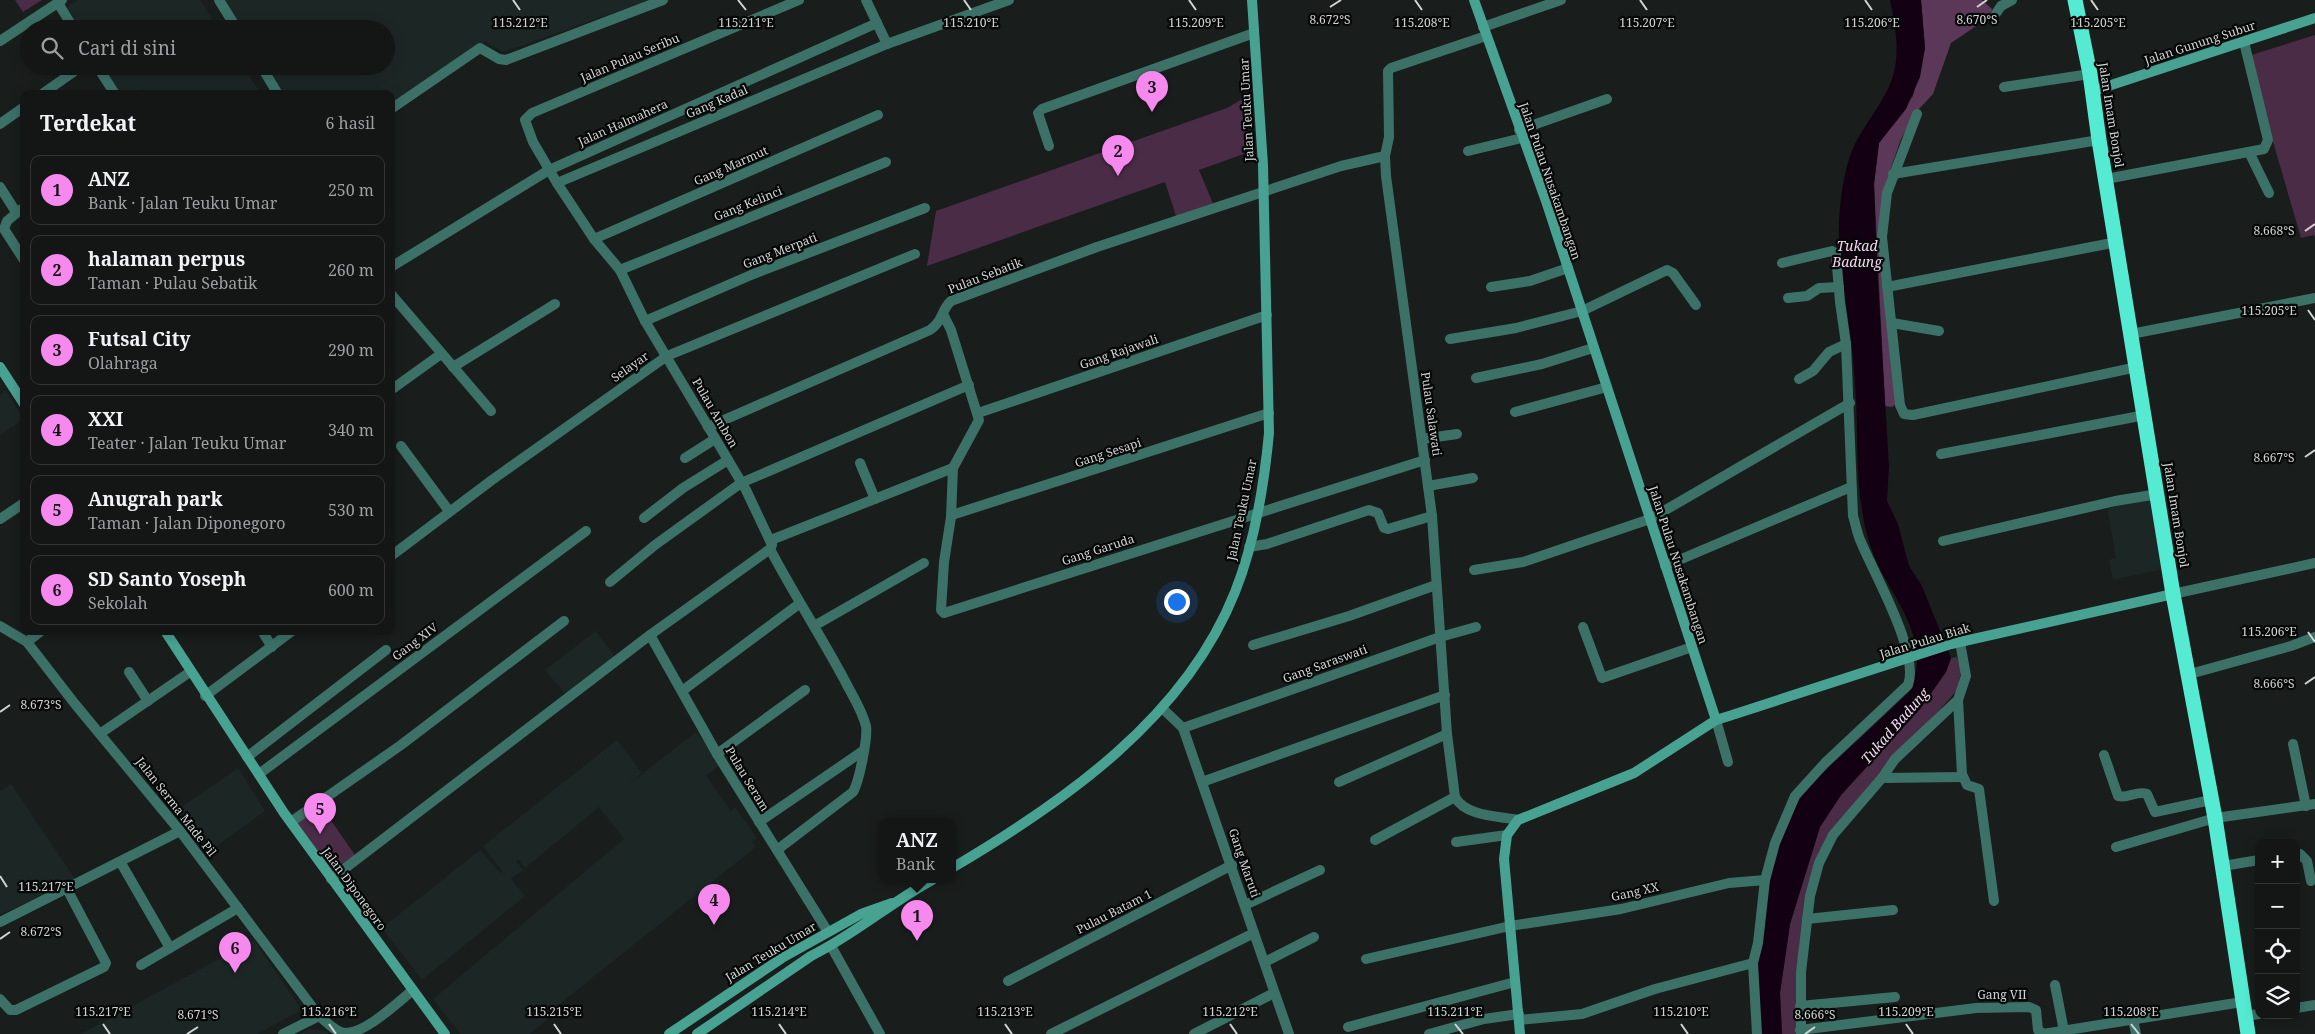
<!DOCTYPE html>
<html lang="id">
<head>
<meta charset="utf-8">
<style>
	:root { --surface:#131615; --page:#202322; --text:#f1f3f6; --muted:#9d9fa0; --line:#323534; --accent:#f689ee }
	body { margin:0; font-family:"Noto Serif",serif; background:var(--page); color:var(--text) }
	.controls { position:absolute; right:15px; bottom:15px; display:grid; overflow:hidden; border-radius:10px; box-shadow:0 2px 12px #0003 }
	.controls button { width:45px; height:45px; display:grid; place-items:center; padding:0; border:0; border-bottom:1px solid var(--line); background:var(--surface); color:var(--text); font:25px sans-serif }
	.you { position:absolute; left:1176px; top:601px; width:18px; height:18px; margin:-12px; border:4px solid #fff; border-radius:50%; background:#1a73e8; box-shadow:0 0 0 8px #1a73e833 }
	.badge { display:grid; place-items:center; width:32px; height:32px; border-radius:50%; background:var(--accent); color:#111; font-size:16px; font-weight:700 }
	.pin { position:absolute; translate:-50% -41px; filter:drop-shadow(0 1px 2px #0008) }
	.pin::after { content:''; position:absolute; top:26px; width:18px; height:15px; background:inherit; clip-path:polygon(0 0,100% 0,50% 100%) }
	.popup { position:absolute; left:878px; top:818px; width:78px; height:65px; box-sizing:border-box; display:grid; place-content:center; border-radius:10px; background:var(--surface); filter:drop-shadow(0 1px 4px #0005); font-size:16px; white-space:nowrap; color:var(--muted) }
	.popup b { font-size:19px; color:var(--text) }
	.popup::after { content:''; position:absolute; left:50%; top:100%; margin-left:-10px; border:10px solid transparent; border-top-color:var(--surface) }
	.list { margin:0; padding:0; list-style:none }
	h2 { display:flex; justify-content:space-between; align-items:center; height:65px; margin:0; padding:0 20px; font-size:21px }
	h2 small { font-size:16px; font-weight:400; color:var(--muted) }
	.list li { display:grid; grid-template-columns:32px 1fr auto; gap:15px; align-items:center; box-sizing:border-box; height:70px; margin:0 10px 10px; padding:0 10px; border:1px solid var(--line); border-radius:10px }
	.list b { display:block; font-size:19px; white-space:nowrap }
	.list p { margin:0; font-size:16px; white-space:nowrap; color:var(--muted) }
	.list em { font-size:16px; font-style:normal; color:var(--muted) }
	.icon { flex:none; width:28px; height:28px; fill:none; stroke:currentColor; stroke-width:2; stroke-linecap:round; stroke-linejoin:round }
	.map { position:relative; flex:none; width:2315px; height:1034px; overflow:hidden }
	.search { position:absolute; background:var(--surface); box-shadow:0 2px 12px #0003; left:20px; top:20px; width:375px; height:55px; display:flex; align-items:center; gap:12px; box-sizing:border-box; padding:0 18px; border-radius:28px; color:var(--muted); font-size:19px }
	.panel { position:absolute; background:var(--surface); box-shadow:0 2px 12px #0003; left:20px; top:90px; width:375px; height:545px; border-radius:10px }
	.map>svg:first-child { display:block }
</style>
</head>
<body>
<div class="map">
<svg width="2315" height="1034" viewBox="0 0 2315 1034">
	<rect width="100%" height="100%" fill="#191d1c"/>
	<g fill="#1c2725">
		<polygon points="78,0 200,0 219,29 81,29 67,7"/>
		<polygon points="215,0 649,0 504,52 485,42 391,103 391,94 276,94 258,66 386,66 386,29 234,29"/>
		<polygon points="101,66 243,66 261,94 146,94 142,89 136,94 120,94"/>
		<polygon points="6,391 24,419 0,435 0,395"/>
		<polygon points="2152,496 2163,569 2113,580 2109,560 2116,558 2107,507"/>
		<polygon points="596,631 615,657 566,695 545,670"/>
		<polygon points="696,732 721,764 706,776 731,811 735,807 757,838 752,842 756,847 547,1014 545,1017 547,1020 529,1034 460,1034 433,999 624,839 599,807 525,868 518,859 516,861 523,870 511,879 525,896 422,980 382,928 480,850 500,873 503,872 483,846 617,740 642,773 624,788"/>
		<polygon points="238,768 265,811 207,853 176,811"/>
		<polygon points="11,784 75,879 0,915 0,791"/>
		<polygon points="254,940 302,1010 257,1034 81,1034"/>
		<polygon points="309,1029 325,1031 330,1034 299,1034"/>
	</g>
	<g fill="#4a2c47">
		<polygon points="15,0 42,0 23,12"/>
		<polygon points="2315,35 2315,238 2314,235 2301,238 2248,56"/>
		<polygon points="1244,98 1249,152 1199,170 1214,206 1177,219 1165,182 927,266 936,211 1227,108"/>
		<polygon points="1957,657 1961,670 1958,689 1836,827 1811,881 1797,1034 1782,1034 1780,993 1790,924 1820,827 1841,795 1920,709 1946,672 1951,658"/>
		<polygon points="315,799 324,811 320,814 326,822 330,819 355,855 329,873 288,817"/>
	</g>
	<polygon fill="#5b3758" points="1921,0 1982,0 1992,9 1994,14 1951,43 1933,94 1919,109 1901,139 1886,182 1881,217 1896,404 1892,407 1885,406 1874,184 1879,143 1913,96 1925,48"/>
	<path fill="#140013" d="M1890,0h31l4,48 -5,29 -14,32 -27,34 -5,41 3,82 12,201 -2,34 11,23 11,42 13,20 29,72 -5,14 -26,37 -79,86 -21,32 -30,97 -10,69 2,41h-23c-6,-78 0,-184 50,-248 9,-10 21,-19 31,-29 23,-21 46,-43 69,-65 22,-44 -6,-81 -27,-119 -9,-17 -16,-38 -19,-57 -7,-38 -5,-78 -7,-117 -1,-16 -2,-33 -4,-49 -5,-48 -17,-94 -12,-143 2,-20 6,-44 15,-63 11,-22 29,-42 37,-65 9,-25 3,-54 -2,-79z"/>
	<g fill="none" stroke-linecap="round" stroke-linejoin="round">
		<g stroke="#3c7167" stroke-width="10">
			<polyline points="219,0 237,29"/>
			<polyline points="866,0 887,44"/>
			<polyline points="58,3 74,29"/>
			<polyline points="1997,12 2001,6 2012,0"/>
			<polyline points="1483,27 1561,0"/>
			<path d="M1486,36l-95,32 -3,3 1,66 -4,19 1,20 46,340 15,218 8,63c11,20 44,19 63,23"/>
			<polyline points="0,41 62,0"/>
			<polyline points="97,66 115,94"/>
			<polyline points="261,66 278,94"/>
			<polyline points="2004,87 2090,74"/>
			<polyline points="42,94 82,66"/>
			<polyline points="391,109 480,48 499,59 506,60 663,0"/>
			<polyline points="1917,114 1887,193 1882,237 1900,405 1904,414 1913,415 2137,367"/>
			<polyline points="0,124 24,107"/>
			<polyline points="1519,130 1607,99"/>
			<polyline points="1049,146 1038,113 1042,109 1254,33"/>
			<polyline points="1468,151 1522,138"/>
			<polyline points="2249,152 2269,193"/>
			<polyline points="1893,174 2099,140"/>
			<polyline points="2106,179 2264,149 2268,140 2244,42"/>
			<polyline points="557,183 887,44 1009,0"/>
			<polyline points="0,187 16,212"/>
			<polyline points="24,207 7,221 4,229 24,260"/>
			<polyline points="594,239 878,115"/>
			<polyline points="391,267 549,170 877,23"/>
			<polyline points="620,270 886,162"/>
			<polyline points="1491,287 1530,281 1568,268"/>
			<polyline points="1887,287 2117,242"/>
			<polyline points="391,294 491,411"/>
			<polyline points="1788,298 1807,296 1819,288 1839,287"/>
			<polyline points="944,316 951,330 979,420 953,468"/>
			<polyline points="645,321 751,275 925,208"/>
			<polyline points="1892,323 1939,331"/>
			<polyline points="2131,334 2315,298"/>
			<polyline points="1450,339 1516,328 1582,311 1667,270 1673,273 1696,305"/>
			<polyline points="453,367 555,304"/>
			<polyline points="1476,378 1542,364 1593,348"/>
			<polyline points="1799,379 1813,371 1829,352 1846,344"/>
			<polyline points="391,390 441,354"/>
			<polyline points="1515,412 1607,387"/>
			<polyline points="978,413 1267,315"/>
			<path d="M708,427l222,-97c14,-10 11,-20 21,-29l146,-54 244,-81 44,-10"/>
			<polyline points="1422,439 1457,434"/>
			<polyline points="401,446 449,511"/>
			<polyline points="1941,454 2145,415"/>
			<polyline points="685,458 715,439"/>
			<polyline points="860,463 875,499"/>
			<polyline points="953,468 951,517 944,562 941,610 944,613 1425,460"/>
			<polyline points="1428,486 1473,478"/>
			<polyline points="955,514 1269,413"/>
			<polyline points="644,518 683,488 728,460"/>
			<polyline points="0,519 24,503"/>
			<polyline points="771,540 953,468"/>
			<polyline points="1943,541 2115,501 2158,494"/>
			<polyline points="1249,547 1267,544 1369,510 1378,513 1384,528 1388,529 1432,516"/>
			<path d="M770,549c23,44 51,87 75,132 7,14 17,29 21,45 2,12 -7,56 -13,66l-76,58"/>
			<polyline points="391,556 492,480 667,356 915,254"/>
			<polyline points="1665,566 1851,487"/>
			<polyline points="1474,570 1523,562 1650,519 1850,403"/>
			<polyline points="610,582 655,545 741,483 969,385"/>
			<polyline points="2173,594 2315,563"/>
			<path d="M0,626l27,16 48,62 105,127 139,185c8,6 16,16 26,17 20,1 53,-31 68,-43"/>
			<polyline points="814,626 924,563"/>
			<polyline points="1583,627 1602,678 1692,647"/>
			<polyline points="262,631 272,647"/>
			<polyline points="650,635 717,754 828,932"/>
			<polyline points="27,642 41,631"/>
			<polyline points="1253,645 1349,616 1436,585"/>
			<polyline points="129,672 148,701"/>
			<polyline points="2190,674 2291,646 2315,637"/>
			<polyline points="682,691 799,604"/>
			<polyline points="205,696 292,631"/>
			<polyline points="1958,700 1962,774 1967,785 1979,789 1994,901"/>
			<polyline points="1162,708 1183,728 1289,1034"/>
			<polyline points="1716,720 1728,762"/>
			<polyline points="1183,728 1440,637 1476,627"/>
			<polyline points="101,733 190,672"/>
			<polyline points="2293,744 2306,806"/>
			<polyline points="717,754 805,690"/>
			<path d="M2104,755l14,41c10,3 19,-6 29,-2l8,18 56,-12"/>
			<polyline points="247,757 386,650"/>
			<polyline points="259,774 586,531"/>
			<polyline points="1882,778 1963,777"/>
			<polyline points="1202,782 1445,695"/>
			<polyline points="1339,782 1447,734"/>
			<polyline points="291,822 401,745 564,621"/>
			<polyline points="759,822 863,751"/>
			<polyline points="1375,840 1455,797"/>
			<polyline points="1456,842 1507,835"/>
			<polyline points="2116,847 2215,818 2315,804"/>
			<polyline points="2296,854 2300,854 2307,861 2311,881"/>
			<polyline points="121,863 170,948"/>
			<polyline points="2223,866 2259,860"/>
			<polyline points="331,879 650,635 770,549 772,545 746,490 645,321 620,270 594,239 557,183 533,142 525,120 532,113 799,0"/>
			<polyline points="1245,905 1320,870"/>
			<polyline points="1807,919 1893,910"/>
			<polyline points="0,922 180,831"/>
			<polyline points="831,946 880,1034"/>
			<polyline points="1366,959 1510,926 1621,909 1729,883 1765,880"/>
			<polyline points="1265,962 1314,937"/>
			<polyline points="141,965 238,908"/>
			<polyline points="1008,981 1232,865"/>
			<polyline points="2055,985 2064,1031"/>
			<polyline points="0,999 10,1010 16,1010 104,967 106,963 67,889"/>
			<polyline points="1800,1006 1895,997"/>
			<polyline points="2296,1008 2315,1005"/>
			<polyline points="2244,1016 2259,1014"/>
			<polyline points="2133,1019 2136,1034"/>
			<polyline points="1519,1020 1582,1014 1655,989 1753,963"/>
			<polyline points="1348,1027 1515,982"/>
			<polyline points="1800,1030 1976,1008 2029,1007 2036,1010 2038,1030 2043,1034 2242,1002"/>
			<polyline points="283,1034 319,1016"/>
			<polyline points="1051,1034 1254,933"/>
			<polyline points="1194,1034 1274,993"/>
			<polyline points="1429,1034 1484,1019 1519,1014"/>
			<path d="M1757,1034l-4,-71 5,-20 7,-63 10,-37 20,-47 30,-33 83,-78c12,-32 -34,-111 -47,-143 -4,-8 -5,-17 -8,-26l-7,-172 -6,-42 -4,-48 -4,-3 -50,12"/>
			<polyline points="1801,1034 1801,972 1810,896 1819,863 1833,835 1882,778 1895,759 1958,700 1966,676 1960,642"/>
		</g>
		<g stroke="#48a292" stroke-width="10">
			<polyline points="1474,0 1546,201 1716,720"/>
			<polyline points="2093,91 2315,18"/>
			<polyline points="0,367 24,404"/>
			<polyline points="165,631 284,813 445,1034"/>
			<path d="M952,868c112,-66 233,-150 283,-276 20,-50 29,-106 34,-159l-6,-268 -11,-165"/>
			<polyline points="669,1034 782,958 861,914 892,903"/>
			<path d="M697,1034l114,-78c43,-21 79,-53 121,-76"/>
			<polyline points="1520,1034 1504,859 1507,835 1518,820 1634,773 1716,720 1729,716 1951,644 2173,594"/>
		</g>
		<polyline stroke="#54ebd2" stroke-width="15" points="2075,0 2090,74 2099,140 2173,594 2215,818 2248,1034"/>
	</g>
	<path fill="none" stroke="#d1d4d3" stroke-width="2" d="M513,0l7,10M738,0l8,10M964,0l7,10M1189,0l7,10M1415,0l7,10M1640,0l7,10M1865,0l7,10M2091,0l7,10M1330,7l11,-7M1977,7l10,-7M2305,231l10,-7M2308,310l7,10M2305,457l10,-7M2308,632l7,10M2305,684l10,-7M0,712l10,-7M0,876l7,11M0,939l10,-7M103,1024l7,10M329,1024l7,10M554,1024l7,10M779,1024l7,10M1005,1024l7,10M1230,1024l7,10M1455,1024l8,10M1681,1024l7,10M1906,1024l7,10M2131,1024l8,10M187,1034l11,-7M1805,1034l10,-7"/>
	<g text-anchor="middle" stroke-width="4.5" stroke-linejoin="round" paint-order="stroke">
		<g font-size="12" fill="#d1d4d3" stroke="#060707">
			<text transform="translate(2200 43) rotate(-18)" y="4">Jalan Gunung Subur</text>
			<text transform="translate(630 58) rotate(-23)" y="4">Jalan Pulau Seribu</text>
			<text transform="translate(717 102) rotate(-23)" y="4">Gang Kadal</text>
			<text transform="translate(1247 110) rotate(-93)" y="4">Jalan Teuku Umar</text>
			<text transform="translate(2111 115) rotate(81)" y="4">Jalan Imam Bonjol</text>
			<text transform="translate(623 123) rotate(-24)" y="4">Jalan Halmahera</text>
			<text transform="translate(731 166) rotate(-24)" y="4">Gang Marmut</text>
			<text transform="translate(1550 181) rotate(71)" y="4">Jalan Pulau Nusakambangan</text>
			<text transform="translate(748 204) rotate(-22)" y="4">Gang Kelinci</text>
			<text transform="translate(780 251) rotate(-21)" y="4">Gang Merpati</text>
			<text transform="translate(985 276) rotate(-21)" y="4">Pulau Sebatik</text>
			<text transform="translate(1119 352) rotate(-19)" y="4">Gang Rajawali</text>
			<text transform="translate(630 367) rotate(-35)" y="4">Selayar</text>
			<text transform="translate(715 413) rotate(60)" y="4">Pulau Ambon</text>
			<text transform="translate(1431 414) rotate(82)" y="4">Pulau Salawati</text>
			<text transform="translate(1108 453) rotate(-18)" y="4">Gang Sesapi</text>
			<text transform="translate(1242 510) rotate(-78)" y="4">Jalan Teuku Umar</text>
			<text transform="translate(2176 515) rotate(81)" y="4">Jalan Imam Bonjol</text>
			<text transform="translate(1098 550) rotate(-18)" y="4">Gang Garuda</text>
			<text transform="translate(1678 565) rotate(72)" y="4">Jalan Pulau Nusakambangan</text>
			<text transform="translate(1925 641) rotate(-17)" y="4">Jalan Pulau Biak</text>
			<text transform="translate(415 642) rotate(-37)" y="4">Gang XIV</text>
			<text transform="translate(1325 664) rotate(-20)" y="4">Gang Saraswati</text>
			<text transform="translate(747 779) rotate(59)" y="4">Pulau Seram</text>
			<text transform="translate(176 807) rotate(52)" y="4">Jalan Serma Made Pil</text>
			<text transform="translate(1244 863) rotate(71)" y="4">Gang Maruti</text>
			<text transform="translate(354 889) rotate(54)" y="4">Jalan Diponegoro</text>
			<text transform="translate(1635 892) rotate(-13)" y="4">Gang XX</text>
			<text transform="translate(1114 912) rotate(-27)" y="4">Pulau Batam 1</text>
			<text transform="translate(771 952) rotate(-31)" y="4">Jalan Teuku Umar</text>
			<text x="2002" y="999">Gang VII</text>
		</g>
		<g font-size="14" font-style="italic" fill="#f9d3f5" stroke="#060707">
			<text x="1857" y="251">Tukad<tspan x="1857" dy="16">Badung</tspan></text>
			<text transform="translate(1895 726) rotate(-49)" y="5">Tukad Badung</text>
		</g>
	</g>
	<g font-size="12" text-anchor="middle" fill="#d1d4d3" stroke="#060707" stroke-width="4.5" stroke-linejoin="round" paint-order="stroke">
		<text x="1330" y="24">8.672°S</text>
		<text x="1977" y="24">8.670°S</text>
		<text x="520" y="27">115.212°E</text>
		<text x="746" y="27">115.211°E</text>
		<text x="971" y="27">115.210°E</text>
		<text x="1196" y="27">115.209°E</text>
		<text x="1422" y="27">115.208°E</text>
		<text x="1647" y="27">115.207°E</text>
		<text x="1872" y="27">115.206°E</text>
		<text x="2098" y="27">115.205°E</text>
		<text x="2274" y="235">8.668°S</text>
		<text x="2269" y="315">115.205°E</text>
		<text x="2274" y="462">8.667°S</text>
		<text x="2269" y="636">115.206°E</text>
		<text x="2274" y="688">8.666°S</text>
		<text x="41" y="709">8.673°S</text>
		<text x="46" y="891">115.217°E</text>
		<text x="41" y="936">8.672°S</text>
		<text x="103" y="1016">115.217°E</text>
		<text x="329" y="1016">115.216°E</text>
		<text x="554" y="1016">115.215°E</text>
		<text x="779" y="1016">115.214°E</text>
		<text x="1005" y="1016">115.213°E</text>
		<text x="1230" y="1016">115.212°E</text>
		<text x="1455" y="1016">115.211°E</text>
		<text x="1681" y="1016">115.210°E</text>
		<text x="1906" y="1016">115.209°E</text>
		<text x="2131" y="1016">115.208°E</text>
		<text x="198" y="1019">8.671°S</text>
		<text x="1815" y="1019">8.666°S</text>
	</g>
</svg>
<div class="controls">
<button>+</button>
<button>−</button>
<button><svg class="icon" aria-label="locate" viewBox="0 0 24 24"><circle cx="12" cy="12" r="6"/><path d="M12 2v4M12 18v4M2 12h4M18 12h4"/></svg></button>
<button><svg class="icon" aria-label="layers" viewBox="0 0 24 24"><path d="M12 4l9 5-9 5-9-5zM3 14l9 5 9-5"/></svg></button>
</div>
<div class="you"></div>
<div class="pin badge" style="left:917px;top:941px">1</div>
<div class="popup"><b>ANZ</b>Bank</div>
<div class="pin badge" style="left:1118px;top:176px">2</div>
<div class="pin badge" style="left:1152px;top:112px">3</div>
<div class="pin badge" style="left:714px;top:925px">4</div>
<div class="pin badge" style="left:320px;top:834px">5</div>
<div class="pin badge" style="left:235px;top:973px">6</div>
<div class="search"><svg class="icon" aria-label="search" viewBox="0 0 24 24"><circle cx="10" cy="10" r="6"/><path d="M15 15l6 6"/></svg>Cari di sini</div>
<section class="panel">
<h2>Terdekat<small>6 hasil</small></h2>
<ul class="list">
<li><span class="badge">1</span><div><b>ANZ</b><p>Bank · Jalan Teuku Umar</p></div><em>250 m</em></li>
<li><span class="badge">2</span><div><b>halaman perpus</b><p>Taman · Pulau Sebatik</p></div><em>260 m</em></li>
<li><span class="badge">3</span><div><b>Futsal City</b><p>Olahraga</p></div><em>290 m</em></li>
<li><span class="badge">4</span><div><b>XXI</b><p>Teater · Jalan Teuku Umar</p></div><em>340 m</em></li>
<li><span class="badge">5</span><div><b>Anugrah park</b><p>Taman · Jalan Diponegoro</p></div><em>530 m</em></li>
<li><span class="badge">6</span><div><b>SD Santo Yoseph</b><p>Sekolah</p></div><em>600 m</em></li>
</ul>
</section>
</div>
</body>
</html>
